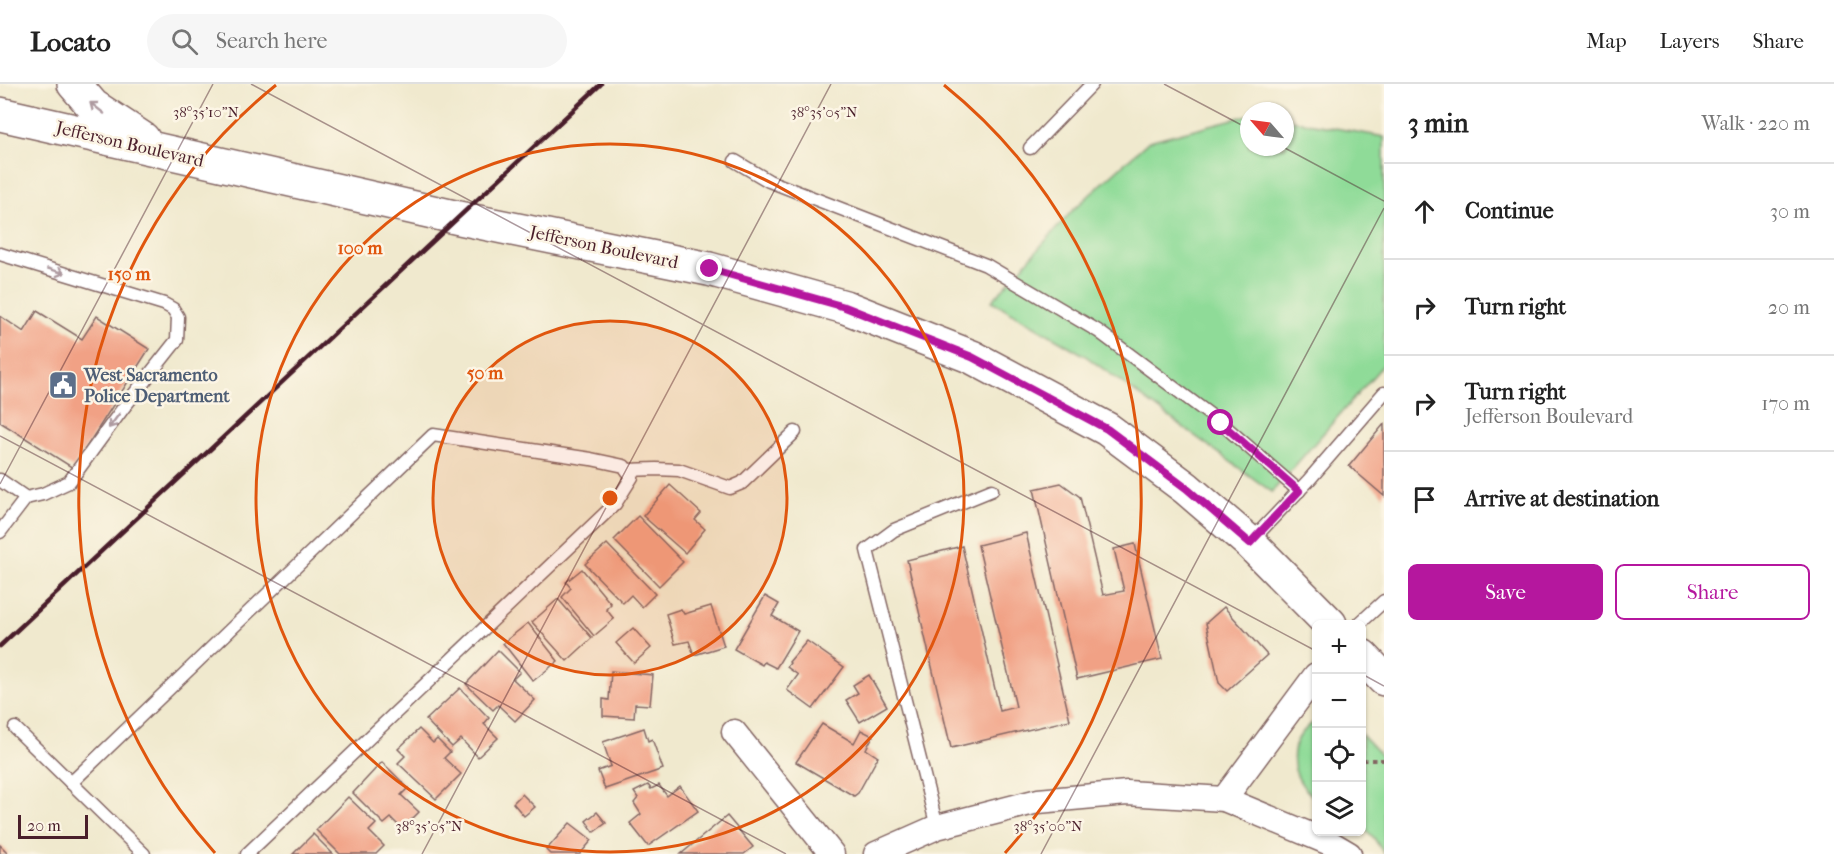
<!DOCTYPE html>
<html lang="en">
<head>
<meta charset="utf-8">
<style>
	:root { --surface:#fff; --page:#f6f6f6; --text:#222; --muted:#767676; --line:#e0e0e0; --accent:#b5179e }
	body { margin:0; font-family:"IM FELL French Canon",serif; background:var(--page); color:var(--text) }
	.controls { position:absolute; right:18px; bottom:18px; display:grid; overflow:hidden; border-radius:9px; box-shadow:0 2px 4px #0004 }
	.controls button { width:54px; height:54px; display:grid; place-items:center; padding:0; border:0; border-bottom:2px solid var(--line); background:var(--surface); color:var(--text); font:30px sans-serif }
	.compass { position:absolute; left:1240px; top:18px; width:54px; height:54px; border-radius:50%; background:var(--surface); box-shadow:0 2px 4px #0004; rotate:298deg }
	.scale { position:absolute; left:18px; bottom:15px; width:70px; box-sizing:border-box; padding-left:6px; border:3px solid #4a1f2b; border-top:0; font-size:16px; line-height:21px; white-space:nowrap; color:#4a1f2b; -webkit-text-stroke:4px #fcf5e5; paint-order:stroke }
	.stop { position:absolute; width:18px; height:18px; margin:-14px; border:4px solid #b5179e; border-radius:50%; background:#fff }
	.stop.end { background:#b5179e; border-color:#fff; box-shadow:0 2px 6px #0008 }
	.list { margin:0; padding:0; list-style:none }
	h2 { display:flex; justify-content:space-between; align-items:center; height:78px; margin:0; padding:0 24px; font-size:26px }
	h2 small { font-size:20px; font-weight:400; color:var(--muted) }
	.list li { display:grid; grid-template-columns:39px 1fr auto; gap:18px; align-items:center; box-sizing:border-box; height:96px; padding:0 24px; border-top:2px solid var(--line) }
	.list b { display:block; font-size:22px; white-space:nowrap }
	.list p { margin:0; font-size:20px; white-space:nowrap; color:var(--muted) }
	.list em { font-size:20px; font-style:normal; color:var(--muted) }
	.actions { display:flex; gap:12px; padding:18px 24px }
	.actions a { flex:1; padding:14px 0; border:2px solid var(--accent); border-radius:9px; text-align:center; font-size:21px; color:var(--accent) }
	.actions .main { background:var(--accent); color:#fff }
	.icon { flex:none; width:33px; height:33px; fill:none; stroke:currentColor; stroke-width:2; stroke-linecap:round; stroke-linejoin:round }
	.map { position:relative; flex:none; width:1384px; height:770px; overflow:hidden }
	header { display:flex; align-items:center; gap:36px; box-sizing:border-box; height:84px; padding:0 30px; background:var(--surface); border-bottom:2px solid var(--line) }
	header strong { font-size:28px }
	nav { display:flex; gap:33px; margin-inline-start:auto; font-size:21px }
	.search { width:420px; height:54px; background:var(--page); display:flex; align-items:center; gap:15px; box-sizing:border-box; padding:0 21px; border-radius:33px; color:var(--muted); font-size:22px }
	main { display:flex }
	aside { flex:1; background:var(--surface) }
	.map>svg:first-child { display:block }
</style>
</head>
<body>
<header>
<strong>Locato</strong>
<div class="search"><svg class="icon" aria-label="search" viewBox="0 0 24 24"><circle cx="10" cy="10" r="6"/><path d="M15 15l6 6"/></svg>Search here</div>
<nav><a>Map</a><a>Layers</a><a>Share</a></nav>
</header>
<main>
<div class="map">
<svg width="1384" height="770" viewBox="0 0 1384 770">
	<rect width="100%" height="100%" fill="#fcf5e5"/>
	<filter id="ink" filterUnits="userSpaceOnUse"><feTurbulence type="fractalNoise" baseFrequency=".0167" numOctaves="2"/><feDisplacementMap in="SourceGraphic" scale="12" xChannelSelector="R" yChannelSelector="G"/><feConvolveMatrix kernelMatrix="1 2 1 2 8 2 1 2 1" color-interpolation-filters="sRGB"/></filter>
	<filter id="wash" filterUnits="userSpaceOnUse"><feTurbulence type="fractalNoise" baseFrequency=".008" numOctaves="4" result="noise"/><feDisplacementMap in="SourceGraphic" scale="24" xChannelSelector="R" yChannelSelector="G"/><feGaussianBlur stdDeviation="1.35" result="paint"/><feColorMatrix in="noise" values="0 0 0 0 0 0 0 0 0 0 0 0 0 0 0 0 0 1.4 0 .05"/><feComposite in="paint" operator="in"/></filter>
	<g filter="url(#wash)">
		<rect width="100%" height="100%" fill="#f0e9ce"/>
		<g fill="#8fdb98" stroke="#6c7d62" stroke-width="1.5">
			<polygon points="1249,31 1249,63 1285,63 1285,35 1384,53 1384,280 1272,408 1084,271 992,217 1072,127 1149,57"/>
			<path d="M1316,637v78c-28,-22 -32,-58 0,-78z"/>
			<polygon points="1362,651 1384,675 1384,770 1374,754 1362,742"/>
		</g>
		<g id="blocks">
			<g fill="#f1a185">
				<polygon points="37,227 82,255 97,232 149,265 73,384 0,338 0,232 24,248"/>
				<polygon points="1384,340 1384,412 1349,382"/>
				<polygon points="1061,399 1080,413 1103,511 1124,507 1114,465 1135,460 1162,575 1077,595 1034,405"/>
				<polygon points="670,401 701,429 695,436 705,445 685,469 643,432"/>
				<polygon points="638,432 683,478 659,502 614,456"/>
				<polygon points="1026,449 1070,636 951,664 907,476 962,462 1000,627 1016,623 978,461"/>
				<polygon points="607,460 655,510 642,523 631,511 623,519 585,480"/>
				<polygon points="582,485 611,520 606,525 614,535 594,552 562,513 571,504 566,498"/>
				<polygon points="765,512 779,520 772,532 798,547 776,584 764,578 762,581 734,565"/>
				<polygon points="558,515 592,554 567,577 532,538"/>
				<polygon points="711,522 724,562 694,571 689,557 675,560 666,530 681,525 684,530"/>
				<polygon points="1224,523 1267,571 1227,607 1219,599 1206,539"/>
				<polygon points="528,539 558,577 533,597 503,559"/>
				<polygon points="633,544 651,564 634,579 616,559"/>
				<polygon points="807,557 844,583 813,625 787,606 798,591 787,583 790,579 789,578"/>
				<polygon points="498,566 520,588 513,595 535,616 515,637 498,621 493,626 466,600"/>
				<polygon points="611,587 653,591 650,621 635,620 634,634 603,632 603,615 609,616"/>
				<polygon points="869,591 887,622 860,638 846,616 858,609 853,601"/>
				<polygon points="460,604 489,634 484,640 498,654 478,673 461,655 452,663 426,636"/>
				<polygon points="822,640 854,659 861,646 873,652 866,665 878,673 858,709 854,712 796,678"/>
				<polygon points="644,644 648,657 652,655 663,685 605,705 598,687 611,682 603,658"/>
				<polygon points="419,645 433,659 437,655 450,668 444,674 461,690 436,715 398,679 405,672 398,665"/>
				<polygon points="382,678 408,704 401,711 419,728 402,745 391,734 384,740 353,709"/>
				<polygon points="648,701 651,705 659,701 667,712 680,702 698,727 648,762 630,739 641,730 634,719 638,714 634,708"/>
				<polygon points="522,710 535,723 524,732 513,719"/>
				<polygon points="348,713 376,740 369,747 384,762 376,770 340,770 316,746"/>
				<polygon points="597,728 606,739 594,748 586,737"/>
				<polygon points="727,732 753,763 744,770 681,770"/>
				<polygon points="570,739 592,756 580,770 550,770 546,766"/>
				<polygon points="313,750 333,770 293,770"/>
				<polygon points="0,761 9,770 0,770"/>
			</g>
		</g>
	</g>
	<g filter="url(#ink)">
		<use href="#blocks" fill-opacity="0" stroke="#846664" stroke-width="1.5"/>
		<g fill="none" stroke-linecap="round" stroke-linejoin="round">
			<g stroke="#846664" stroke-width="15">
				<g id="service">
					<polyline points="1030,64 1092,0"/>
					<polyline points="735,77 769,97 986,181 1098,247 1221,339 1299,407"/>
					<polyline points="0,170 164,220 173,225 178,233 177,256 124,323 69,398 43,410 26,414"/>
					<polyline points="627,386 656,385 679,386 730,404 742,399 795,348"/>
					<polyline points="0,396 26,414 0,448"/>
					<polyline points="1250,458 1308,397 1384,309"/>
					<polyline points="1359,540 1384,517"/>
					<polyline points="15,644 144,770"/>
					<polyline points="71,699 433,351 591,375 624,382 632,393 615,420 247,770"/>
					<polyline points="937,743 867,466 894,446 992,406"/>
				</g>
			</g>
			<g stroke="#846664" stroke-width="27">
				<g id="minor">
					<polyline points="734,648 832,770"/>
					<polyline points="1224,715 1332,760 1349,770"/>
					<polyline points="876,770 937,743 1038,717 1127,709 1224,715 1316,591"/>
				</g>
			</g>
			<g stroke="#846664" stroke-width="36">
				<g id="secondary">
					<polyline points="74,0 93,22 143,55"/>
					<polyline points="0,30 459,134 709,185 845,223 972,273 1107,345 1186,404 1250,459 1330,540"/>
					<polyline points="1362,572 1384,595"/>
				</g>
			</g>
			<polyline stroke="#846664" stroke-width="4" stroke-dasharray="4.5 4.5" stroke-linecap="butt" points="1362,676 1384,676"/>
			<use href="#service" stroke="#fff" stroke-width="12"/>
			<use href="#minor" stroke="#fff" stroke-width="24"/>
			<use href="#secondary" stroke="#fff" stroke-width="33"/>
			<polyline stroke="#4a1f2b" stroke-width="4.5" points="0,562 601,0"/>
		</g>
		<defs><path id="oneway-shaft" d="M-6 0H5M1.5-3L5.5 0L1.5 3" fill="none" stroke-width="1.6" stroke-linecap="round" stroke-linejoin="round" transform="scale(1.5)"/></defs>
		<g stroke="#ae9aa0">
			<use href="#oneway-shaft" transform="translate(97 24) rotate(-142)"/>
			<use href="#oneway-shaft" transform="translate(56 187) rotate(17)"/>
			<use href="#oneway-shaft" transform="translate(114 337) rotate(126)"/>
		</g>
	</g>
	<g fill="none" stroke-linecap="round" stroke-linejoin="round" filter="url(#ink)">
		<polyline stroke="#b5179e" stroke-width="8" points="710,185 845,223 972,273 1107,345 1186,404 1250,459 1299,407 1221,339"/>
	</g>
	<path fill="none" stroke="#4a1f2b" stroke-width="1.5" stroke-opacity="0.45" d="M251,0l1065,567M1164,0l85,45M1283,63l101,54M0,352l786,418M0,400l213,-400M1362,590l22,12M422,770l409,-770M1041,770l343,-646"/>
	<circle cx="610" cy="414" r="177" fill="#e0560e" fill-opacity=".12"/>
	<g fill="none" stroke="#e0560e" stroke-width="3">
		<circle cx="610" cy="414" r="177"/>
		<circle cx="610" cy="414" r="354"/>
		<path d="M215 769A531 531 0 0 1 276 1M944 1A531 531 0 0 1 1005 769"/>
	</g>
	<defs>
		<g id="civic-square" transform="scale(1.5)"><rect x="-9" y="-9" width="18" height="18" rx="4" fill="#5c6f8a" stroke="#fcf5e5"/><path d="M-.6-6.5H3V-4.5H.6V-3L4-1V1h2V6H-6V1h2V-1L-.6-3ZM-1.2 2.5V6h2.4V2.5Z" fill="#fff"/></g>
	</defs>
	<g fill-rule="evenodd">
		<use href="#civic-square" x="63" y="301"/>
	</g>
	<g text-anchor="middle" stroke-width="5" stroke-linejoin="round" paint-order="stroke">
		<g font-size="18" fill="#4a1f2b" stroke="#fcf5e5">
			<text transform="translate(130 60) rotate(13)" y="6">Jefferson Boulevard</text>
			<text transform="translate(604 163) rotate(12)" y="6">Jefferson Boulevard</text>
		</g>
		<g font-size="18" font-weight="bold" fill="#4e5e75" stroke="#fcf5e5" text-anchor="start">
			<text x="84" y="297">West Sacramento<tspan x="84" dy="21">Police Department</tspan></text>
		</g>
	</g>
	<g font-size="15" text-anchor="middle" fill="#4a1f2b" stroke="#fcf5e5" stroke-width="5" stroke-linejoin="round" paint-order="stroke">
		<text x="206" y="33">38°35'10"N</text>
		<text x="824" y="33">38°35'05"N</text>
		<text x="429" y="747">38°35'05"N</text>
		<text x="1048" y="747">38°35'00"N</text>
	</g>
	<circle cx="610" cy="414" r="9" fill="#e0560e" stroke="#fcf5e5" stroke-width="3"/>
	<g font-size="18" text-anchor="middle" font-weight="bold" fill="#e0560e" stroke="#fcf5e5" stroke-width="5" stroke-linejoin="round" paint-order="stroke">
		<text x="360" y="170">100 m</text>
		<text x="129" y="196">150 m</text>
		<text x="485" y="295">50 m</text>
	</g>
</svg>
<div class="controls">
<button>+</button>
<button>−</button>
<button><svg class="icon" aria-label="locate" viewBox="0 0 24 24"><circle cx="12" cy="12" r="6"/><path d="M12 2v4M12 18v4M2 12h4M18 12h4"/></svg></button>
<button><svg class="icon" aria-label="layers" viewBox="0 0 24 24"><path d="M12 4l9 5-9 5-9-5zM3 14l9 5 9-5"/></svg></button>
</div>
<svg class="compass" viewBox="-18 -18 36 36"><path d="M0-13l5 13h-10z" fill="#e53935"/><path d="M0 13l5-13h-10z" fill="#767676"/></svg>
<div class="scale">20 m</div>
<div class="stop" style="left:1221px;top:339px"></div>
<div class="stop end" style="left:710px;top:185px"></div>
</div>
<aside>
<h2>3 min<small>Walk · 220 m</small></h2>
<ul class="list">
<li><svg class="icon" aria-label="ahead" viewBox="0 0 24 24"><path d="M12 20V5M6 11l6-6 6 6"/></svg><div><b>Continue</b></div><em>30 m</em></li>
<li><svg class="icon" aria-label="right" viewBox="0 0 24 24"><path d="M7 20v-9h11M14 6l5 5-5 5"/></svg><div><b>Turn right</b></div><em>20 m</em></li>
<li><svg class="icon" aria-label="right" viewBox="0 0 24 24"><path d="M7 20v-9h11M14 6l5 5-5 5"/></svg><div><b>Turn right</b><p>Jefferson Boulevard</p></div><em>170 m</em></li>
<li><svg class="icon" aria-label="arrive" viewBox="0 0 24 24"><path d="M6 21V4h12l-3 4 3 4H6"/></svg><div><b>Arrive at destination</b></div></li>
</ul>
<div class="actions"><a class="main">Save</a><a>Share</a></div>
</aside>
</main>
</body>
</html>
